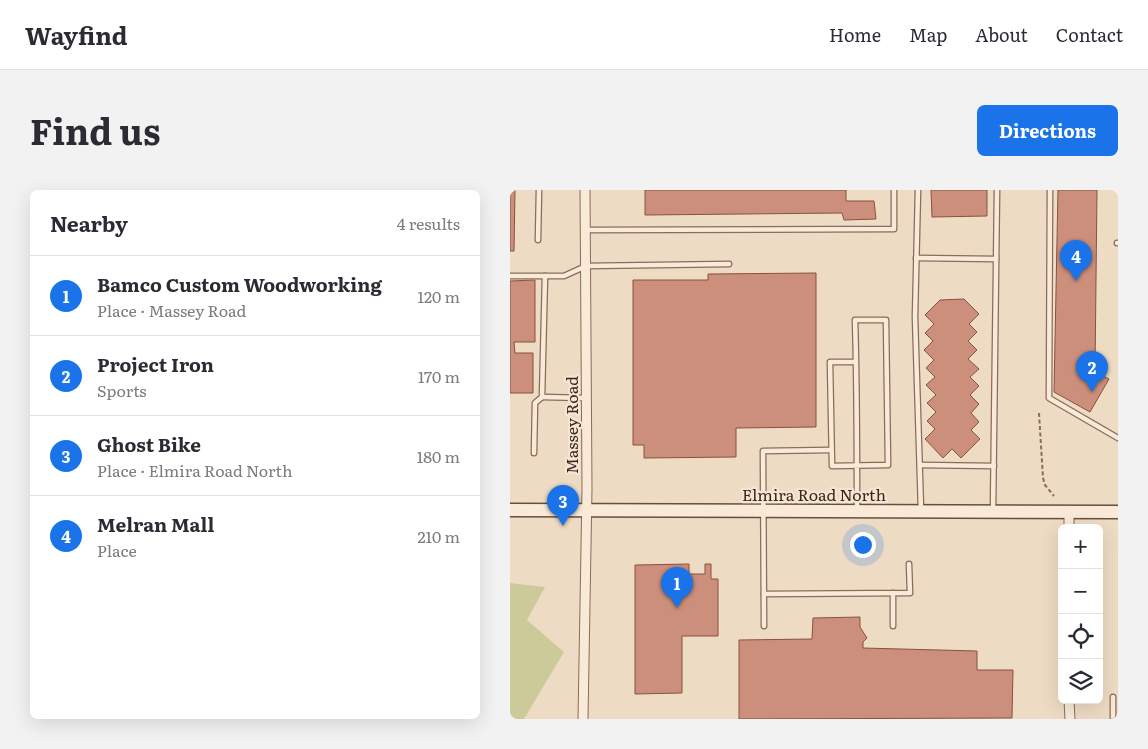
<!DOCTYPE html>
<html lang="en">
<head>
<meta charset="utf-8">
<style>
	:root { --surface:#fff; --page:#f2f2f3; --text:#2b2b33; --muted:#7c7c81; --line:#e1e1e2; --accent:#1a73e8 }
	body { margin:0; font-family:Literata,serif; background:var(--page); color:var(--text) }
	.controls { position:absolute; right:15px; bottom:15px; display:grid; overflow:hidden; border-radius:8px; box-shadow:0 5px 20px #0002 }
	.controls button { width:45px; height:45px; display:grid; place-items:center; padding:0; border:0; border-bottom:1px solid var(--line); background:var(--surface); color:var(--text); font:25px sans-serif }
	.you { position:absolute; left:352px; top:354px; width:18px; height:18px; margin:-12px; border:4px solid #fff; border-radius:50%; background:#1a73e8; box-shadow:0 0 0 8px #1a73e833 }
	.badge { display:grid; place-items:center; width:32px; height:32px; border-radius:50%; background:var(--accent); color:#fff; font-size:16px; font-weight:700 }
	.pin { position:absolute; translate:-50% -41px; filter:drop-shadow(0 1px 2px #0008) }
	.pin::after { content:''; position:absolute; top:26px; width:18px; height:15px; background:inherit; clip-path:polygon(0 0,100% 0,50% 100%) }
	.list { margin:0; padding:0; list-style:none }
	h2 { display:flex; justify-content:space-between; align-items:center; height:65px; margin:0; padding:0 20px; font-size:21px }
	h2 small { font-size:16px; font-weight:400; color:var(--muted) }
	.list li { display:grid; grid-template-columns:32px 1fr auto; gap:15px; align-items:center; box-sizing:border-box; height:80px; padding:0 20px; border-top:1px solid var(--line) }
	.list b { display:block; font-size:19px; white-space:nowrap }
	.list p { margin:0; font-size:16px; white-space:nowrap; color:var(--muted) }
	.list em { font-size:16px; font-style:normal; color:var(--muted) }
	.icon { flex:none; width:28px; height:28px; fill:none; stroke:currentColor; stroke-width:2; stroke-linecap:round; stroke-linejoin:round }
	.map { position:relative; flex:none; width:608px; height:529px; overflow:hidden; border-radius:8px }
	header { display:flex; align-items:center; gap:30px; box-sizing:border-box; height:70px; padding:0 25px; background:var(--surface); border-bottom:1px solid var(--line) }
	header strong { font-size:24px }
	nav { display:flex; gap:28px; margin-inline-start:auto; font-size:18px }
	.intro { display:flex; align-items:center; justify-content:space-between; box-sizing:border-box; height:120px; padding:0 30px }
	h1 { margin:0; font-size:35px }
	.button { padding:12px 22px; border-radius:8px; background:var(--accent); color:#fff; font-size:18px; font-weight:700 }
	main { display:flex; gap:30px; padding:0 30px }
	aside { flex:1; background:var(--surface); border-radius:8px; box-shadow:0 5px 20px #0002 }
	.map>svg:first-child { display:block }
</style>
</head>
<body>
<header>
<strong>Wayfind</strong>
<nav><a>Home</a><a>Map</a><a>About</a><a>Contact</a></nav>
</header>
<div class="intro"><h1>Find us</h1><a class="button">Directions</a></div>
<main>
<aside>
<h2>Nearby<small>4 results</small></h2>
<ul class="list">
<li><span class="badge">1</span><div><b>Bamco Custom Woodworking</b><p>Place · Massey Road</p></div><em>120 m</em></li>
<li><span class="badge">2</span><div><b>Project Iron</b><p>Sports</p></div><em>170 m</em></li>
<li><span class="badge">3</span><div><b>Ghost Bike</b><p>Place · Elmira Road North</p></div><em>180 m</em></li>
<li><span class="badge">4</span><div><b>Melran Mall</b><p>Place</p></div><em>210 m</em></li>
</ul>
</aside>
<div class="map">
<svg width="608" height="529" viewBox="0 0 608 529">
	<rect width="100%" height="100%" fill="#eedbc4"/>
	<polygon fill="#ccca98" points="0,393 35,397 17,430 54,462 14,529 0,529"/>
	<g fill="#cc8f7b" stroke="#885141">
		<polygon points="0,0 5,0 4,61 0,61"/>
		<polygon points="135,0 336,0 336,11 364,11 366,29 334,30 332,23 135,25"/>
		<polygon points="421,0 477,0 477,26 422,27"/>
		<polygon points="548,0 587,0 585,182 599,189 580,222 544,202"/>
		<polygon points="306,83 306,237 226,238 226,267 134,268 134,255 123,255 123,90 198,90 198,84"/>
		<polygon points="25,90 25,152 4,152 5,163 23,163 23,203 0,203 0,91"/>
		<polygon points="454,109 469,124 459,134 467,142 458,151 467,160 458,169 469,179 460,187 469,196 460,205 469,214 461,223 469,232 461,240 470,249 451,268 442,259 433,268 415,249 425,239 417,231 426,222 417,213 426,205 416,195 425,187 416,178 424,170 414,160 423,151 415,143 424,134 415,125 430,110"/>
		<polygon points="179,374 179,384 195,384 195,374 201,374 201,389 208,389 208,446 172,446 172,503 125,504 125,375"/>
		<polygon points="350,427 350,437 357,448 353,452 353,458 467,461 467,480 503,480 502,528 229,529 229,450 302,449 303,428"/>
	</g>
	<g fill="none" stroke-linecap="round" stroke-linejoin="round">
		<g stroke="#896c5b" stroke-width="7">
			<g id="lane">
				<polyline points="408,0 405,127 411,320"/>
				<polyline points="540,0 539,208 608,248"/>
				<polyline points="76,40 384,39 384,0"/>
				<polyline points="28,50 29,0"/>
				<polyline points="607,53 608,53"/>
				<polyline points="406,68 486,69"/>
				<polyline points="0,86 54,86 76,76 219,74"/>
				<path d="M346,172h-26l2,104 56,-1 -2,-145h-31c2,63 2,127 2,190"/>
				<polyline points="32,207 76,208"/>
				<polyline points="24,263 25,213 32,207 35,86"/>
				<polyline points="410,275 484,276"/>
				<polyline points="483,321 487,0"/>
				<polyline points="383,403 383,436"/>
				<polyline points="254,404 400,403 399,374"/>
				<polyline points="254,436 253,261 321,260"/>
				<polyline points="603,529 603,507"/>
			</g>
		</g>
		<g stroke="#896c5b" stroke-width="11">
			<g id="street">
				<polyline points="559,322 559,338"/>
				<polyline points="559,510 560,529"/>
				<polyline points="73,529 77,299 75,0"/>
			</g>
		</g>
		<g stroke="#6a4d3e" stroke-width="15">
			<polyline id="secondary" points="0,320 608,322"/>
		</g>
		<polyline stroke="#896c5b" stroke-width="2" stroke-dasharray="4 2.5" stroke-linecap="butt" points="529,223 533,288 535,295 544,306"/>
		<use href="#lane" stroke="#f9ead8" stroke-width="4.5"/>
		<use href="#street" stroke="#f9ead8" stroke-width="9"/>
		<use href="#secondary" stroke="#f9ead8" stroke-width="12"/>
	</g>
	<g text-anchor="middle" stroke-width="4.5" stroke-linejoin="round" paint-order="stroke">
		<g font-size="16" fill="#39271f" stroke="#f5e6d4">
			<text transform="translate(62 235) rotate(-90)" y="6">Massey Road</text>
			<text x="304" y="311">Elmira Road North</text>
		</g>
	</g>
</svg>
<div class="controls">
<button>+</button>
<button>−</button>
<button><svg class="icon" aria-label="locate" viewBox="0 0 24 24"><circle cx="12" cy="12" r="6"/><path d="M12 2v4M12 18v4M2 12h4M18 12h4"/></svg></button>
<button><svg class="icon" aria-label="layers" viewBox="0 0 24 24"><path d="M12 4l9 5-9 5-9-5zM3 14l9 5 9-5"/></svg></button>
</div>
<div class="you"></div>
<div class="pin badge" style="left:167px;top:418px">1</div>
<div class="pin badge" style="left:582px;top:202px">2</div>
<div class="pin badge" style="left:53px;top:336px">3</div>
<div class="pin badge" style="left:566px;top:91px">4</div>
</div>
</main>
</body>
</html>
